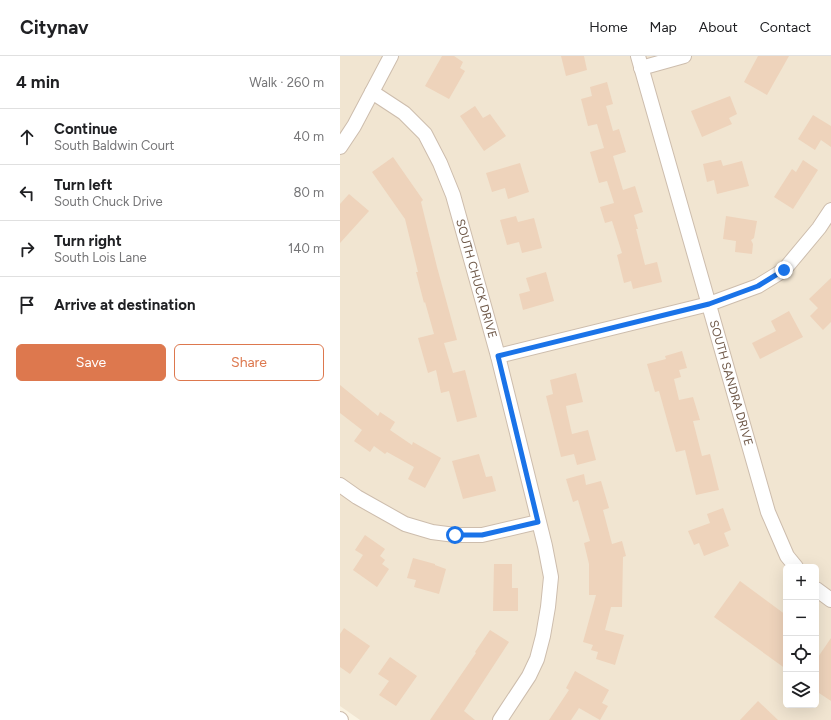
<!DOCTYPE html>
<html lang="en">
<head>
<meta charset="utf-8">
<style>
	:root { --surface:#fff; --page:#f6f6f6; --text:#202124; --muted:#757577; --line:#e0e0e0; --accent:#dd784e }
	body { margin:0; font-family:Figtree,sans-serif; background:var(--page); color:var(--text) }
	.controls { position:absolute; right:12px; bottom:12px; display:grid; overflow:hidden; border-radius:6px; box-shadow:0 4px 16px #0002 }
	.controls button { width:36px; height:36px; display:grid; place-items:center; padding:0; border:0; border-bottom:1px solid var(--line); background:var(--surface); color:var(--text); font:20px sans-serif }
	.stop { position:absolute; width:12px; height:12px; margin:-9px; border:3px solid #1a73e8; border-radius:50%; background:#fff }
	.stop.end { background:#1a73e8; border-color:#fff; box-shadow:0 1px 4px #0008 }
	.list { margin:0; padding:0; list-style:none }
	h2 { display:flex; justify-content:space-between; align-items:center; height:52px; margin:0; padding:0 16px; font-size:17px }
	h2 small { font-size:13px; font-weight:400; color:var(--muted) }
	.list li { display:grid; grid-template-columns:26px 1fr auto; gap:12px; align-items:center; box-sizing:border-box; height:56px; padding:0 16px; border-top:1px solid var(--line) }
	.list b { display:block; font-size:15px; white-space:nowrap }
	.list p { margin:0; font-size:13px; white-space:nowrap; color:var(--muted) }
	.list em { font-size:13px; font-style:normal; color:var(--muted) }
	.actions { display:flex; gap:8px; padding:12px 16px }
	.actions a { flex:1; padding:9px 0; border:1px solid var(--accent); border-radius:6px; text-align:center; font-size:14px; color:var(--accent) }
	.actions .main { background:var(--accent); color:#fff }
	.icon { flex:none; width:22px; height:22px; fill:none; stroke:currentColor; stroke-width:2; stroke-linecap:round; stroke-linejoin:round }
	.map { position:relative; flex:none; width:491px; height:664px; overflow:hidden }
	header { display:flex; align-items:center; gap:24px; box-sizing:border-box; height:56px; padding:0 20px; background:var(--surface); border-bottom:1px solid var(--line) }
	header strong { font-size:19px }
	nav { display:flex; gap:22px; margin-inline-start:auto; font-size:14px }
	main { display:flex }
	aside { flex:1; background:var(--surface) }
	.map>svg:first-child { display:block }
</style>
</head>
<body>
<header>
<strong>Citynav</strong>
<nav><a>Home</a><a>Map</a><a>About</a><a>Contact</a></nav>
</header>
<main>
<aside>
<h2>4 min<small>Walk · 260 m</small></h2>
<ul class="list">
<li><svg class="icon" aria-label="ahead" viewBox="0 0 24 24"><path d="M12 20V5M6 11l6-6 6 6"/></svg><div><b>Continue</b><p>South Baldwin Court</p></div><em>40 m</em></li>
<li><svg class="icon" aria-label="left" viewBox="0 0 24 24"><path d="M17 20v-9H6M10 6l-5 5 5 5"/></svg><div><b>Turn left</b><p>South Chuck Drive</p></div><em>80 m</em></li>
<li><svg class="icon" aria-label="right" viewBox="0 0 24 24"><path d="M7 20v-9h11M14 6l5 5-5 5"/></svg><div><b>Turn right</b><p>South Lois Lane</p></div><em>140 m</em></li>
<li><svg class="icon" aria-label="arrive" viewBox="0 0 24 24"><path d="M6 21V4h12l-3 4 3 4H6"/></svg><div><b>Arrive at destination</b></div></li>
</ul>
<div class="actions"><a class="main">Save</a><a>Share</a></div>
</aside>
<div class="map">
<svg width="491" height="664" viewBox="0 0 491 664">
	<rect width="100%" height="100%" fill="#faf3e2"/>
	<path fill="#f1e5d1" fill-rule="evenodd" d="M0,0h491v664h-471l-20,-14zM446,511h30v138h-30z"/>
	<g fill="#eed3bb">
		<polygon points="102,0 114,0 123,6 120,12 125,15 109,43 85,30"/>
		<polygon points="221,0 244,0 247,14 226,20"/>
		<polygon points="418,0 449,0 427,39 404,26"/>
		<polygon points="267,26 273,48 266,50 273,75 279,73 286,96 273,100 283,134 295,130 303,156 294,159 298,173 296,173 305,209 317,206 322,226 293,233 291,225 284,227 277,199 282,197 272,165 265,167 260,151 274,147 267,125 259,127 250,96 264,92 257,68 248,70 241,43 252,40 250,31"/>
		<polygon points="390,40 397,58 389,62 392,68 362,81 351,55"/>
		<polygon points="135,50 143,62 150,58 166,80 144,95 120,60"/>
		<polygon points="473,59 491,70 491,91 481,84 475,94 458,83"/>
		<polygon points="53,101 83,144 81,146 97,211 117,284 104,287 113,317 125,314 137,361 117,366 109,335 101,337 96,314 88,317 78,282 94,278 85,246 84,247 76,216 78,216 65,163 32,116"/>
		<polygon points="381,104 383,110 402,105 409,130 377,138 374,124 367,126 363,108"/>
		<polygon points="463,104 478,114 453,153 434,141 452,113 456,116"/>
		<polygon points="180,107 189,136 168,143 165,132 152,136 146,117"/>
		<polygon points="9,138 29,155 0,187 0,148"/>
		<polygon points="176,160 178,166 194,162 202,192 182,197 179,186 167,189 160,164"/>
		<polygon points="386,160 417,165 414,182 411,184 413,188 412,198 395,196 396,185 383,183"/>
		<polygon points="206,216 214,245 183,254 179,238 190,235 186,222"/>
		<polygon points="491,222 491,266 483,274 470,260 478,252 469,243"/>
		<polygon points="449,255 463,281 420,303 412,287 436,275 431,265"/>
		<polygon points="342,295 347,312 339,314 341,321 334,323 339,344 353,341 360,364 353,365 362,400 370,398 379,434 356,439 345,394 336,396 319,335 315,336 307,308 326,303 325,300"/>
		<polygon points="236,317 243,346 226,350 227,356 232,378 248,374 256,404 237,409 234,398 221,401 206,340 213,338 210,324"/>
		<polygon points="0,329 38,360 40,356 55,366 50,374 72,389 73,386 101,402 85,432 68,423 74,411 47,396 45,398 34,390 30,396 14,385 22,374 0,357"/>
		<polygon points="139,398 146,421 152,420 156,435 123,443 112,405"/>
		<polygon points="244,418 246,429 261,425 269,452 263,454 272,488 282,485 286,500 283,501 282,551 271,551 265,574 284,579 275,609 256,603 258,596 251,594 253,589 243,586 256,539 249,539 249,508 244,487 250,485 238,444 233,446 226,423"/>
		<polygon points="383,452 391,474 384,477 389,490 364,500 359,487 354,489 348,475 370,467 367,458"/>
		<polygon points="25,479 45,493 40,500 45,504 42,508 49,513 37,531 13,514 23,499 15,494"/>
		<polygon points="73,502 95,508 95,509 106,513 99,538 74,531 76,524 67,522"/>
		<polygon points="154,508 172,508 172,532 178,532 178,555 153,555"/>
		<polygon points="400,525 446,559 446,613 374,561"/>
		<polygon points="4,572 30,590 10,618 0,611 0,578"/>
		<polygon points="150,574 169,586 124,655 135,664 90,664 136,597 135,596"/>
		<polygon points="491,582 491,645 476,635 476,604"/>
		<polygon points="50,601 77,620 56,650 39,639 49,625 38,618"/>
		<polygon points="235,615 269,634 262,647 268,650 260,664 239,652 231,664 209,664 229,634 226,632"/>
		<polygon points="418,645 438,664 400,664"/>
	</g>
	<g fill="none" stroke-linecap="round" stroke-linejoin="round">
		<g stroke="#cdbdad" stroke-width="16">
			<g id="minor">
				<path id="s1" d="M298,0l130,456 19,44 9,11"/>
				<polyline points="301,12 344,0"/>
				<path id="s2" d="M32,36l32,21 21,21 15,29 13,32 45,161 47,190 6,31 -3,30 -5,29 -6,23 -8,17 -29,44"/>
				<polyline points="0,91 14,70 51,0"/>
				<polyline points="158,300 369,248 418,230 444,214 479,172 491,154"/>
				<polyline points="0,429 17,441 65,468 92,476 115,479 142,479 198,466"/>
				<polyline points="476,533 491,544"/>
				<polyline points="0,663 1,664"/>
			</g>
		</g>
		<use href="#minor" stroke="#fff" stroke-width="14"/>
	</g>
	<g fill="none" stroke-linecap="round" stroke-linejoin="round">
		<polyline stroke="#1a73e8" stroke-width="5" points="115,479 142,479 198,466 158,300 369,248 418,230 444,214"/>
	</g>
	<g text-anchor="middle" stroke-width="3" stroke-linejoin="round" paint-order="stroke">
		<g font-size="12" fill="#705a4a" stroke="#fef7e8">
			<text dy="4" stroke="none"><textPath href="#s2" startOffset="222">SOUTH CHUCK DRIVE</textPath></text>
			<text dy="4" stroke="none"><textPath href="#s1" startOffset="340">SOUTH SANDRA DRIVE</textPath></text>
		</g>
	</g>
</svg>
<div class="controls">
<button>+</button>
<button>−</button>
<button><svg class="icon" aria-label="locate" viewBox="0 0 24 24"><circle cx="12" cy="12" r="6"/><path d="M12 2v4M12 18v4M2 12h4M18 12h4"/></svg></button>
<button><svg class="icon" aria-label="layers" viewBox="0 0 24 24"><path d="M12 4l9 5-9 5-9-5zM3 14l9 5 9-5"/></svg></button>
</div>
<div class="stop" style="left:115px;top:479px"></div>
<div class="stop end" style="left:444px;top:214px"></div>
</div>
</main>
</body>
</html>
